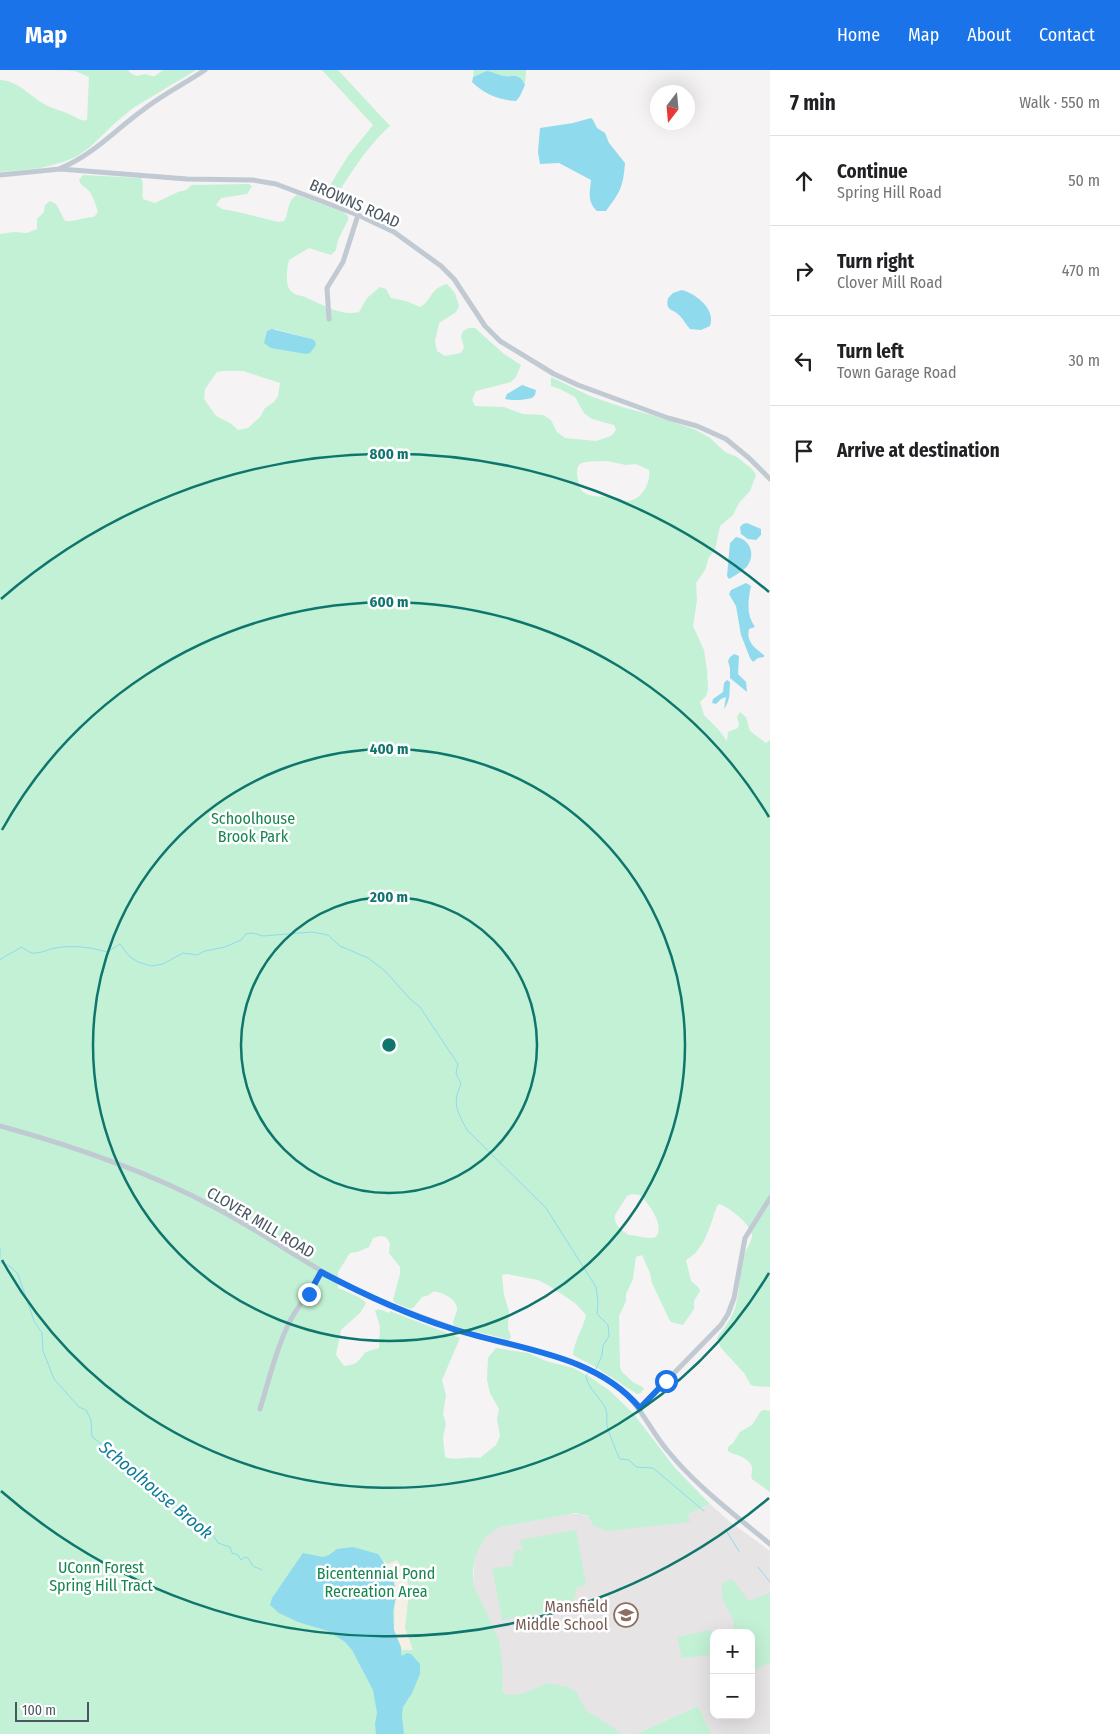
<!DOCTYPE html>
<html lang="en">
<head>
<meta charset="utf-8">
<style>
	:root { --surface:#fff; --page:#f2f2f2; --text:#202124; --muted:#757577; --line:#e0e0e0; --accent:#1a73e8 }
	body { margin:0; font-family:"Fira Sans Condensed",sans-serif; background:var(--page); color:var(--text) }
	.controls { position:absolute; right:15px; bottom:15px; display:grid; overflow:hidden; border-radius:10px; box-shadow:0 5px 20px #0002 }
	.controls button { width:45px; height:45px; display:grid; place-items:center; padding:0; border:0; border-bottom:1px solid var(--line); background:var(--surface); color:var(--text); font:25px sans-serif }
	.compass { position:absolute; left:650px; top:15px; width:45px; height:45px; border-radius:50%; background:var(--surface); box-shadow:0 5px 20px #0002; rotate:196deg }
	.scale { position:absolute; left:15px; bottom:12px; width:74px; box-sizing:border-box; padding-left:5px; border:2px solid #4a5661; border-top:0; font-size:14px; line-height:18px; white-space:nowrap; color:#4a5661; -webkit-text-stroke:4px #fff; paint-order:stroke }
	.stop { position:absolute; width:15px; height:15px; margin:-11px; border:4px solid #1a73e8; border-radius:50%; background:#fff }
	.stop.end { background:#1a73e8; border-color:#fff; box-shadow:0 1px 5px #0008 }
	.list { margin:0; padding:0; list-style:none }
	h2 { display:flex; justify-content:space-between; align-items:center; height:65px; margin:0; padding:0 20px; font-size:21px }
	h2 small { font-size:16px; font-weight:400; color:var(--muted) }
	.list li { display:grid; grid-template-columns:32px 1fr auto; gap:15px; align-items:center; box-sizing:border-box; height:90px; padding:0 20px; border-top:1px solid var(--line) }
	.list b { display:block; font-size:19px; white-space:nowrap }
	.list p { margin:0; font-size:16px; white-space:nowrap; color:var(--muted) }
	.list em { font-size:16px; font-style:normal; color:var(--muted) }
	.icon { flex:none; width:28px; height:28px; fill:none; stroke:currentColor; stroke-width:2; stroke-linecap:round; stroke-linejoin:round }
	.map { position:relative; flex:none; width:770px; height:1664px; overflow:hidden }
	header { display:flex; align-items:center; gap:30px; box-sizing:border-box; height:70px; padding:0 25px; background:var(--accent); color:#fff }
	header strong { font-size:24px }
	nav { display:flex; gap:28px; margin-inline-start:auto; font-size:18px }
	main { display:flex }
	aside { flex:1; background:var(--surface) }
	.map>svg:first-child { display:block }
</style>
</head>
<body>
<header>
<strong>Map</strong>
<nav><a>Home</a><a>Map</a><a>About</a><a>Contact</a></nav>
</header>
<main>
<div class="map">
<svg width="770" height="1664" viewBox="0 0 770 1664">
	<rect width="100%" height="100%" fill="#f5f3f3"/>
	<path fill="#e6e4e5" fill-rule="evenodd" d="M710,1434l19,17 41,30v183h-59l-13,-28 -62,28h-43l-83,-29 -8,-13 -29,-109 2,-28 9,-18 16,-10 69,-13h11l11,4 96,-4zM714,1563h37v82h-37z"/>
	<g fill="#c3f1d5" fill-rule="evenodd">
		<path d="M60,0h68l4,4 5,2 8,-2 7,2h3l8,-6h33l-63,38 -18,15 -25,24 -14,10 -13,5 -22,6 -41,4v-92c17,0 30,16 44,24 8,5 17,6 25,10 7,3 12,8 18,6l2,-43 -14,-6z"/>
		<path d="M322,0h16l52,56c-23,20 -39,47 -56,73l-10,-4 24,-39 25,-31z"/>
		<path d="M474,0h52l-1,15c-6,-11 -10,-8 -21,-9 -14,-1 -16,-6 -31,1z"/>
		<path d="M83,105l58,3c4,7 0,14 2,21l12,4 23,-11 8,-2 6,-5 57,-1 3,2 -5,8 -26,4 -5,7 6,4 16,3 40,10 6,-1c6,-9 2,-20 13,-26l46,17 5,4v4l-10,20 -2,10 -5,5 -22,-7 -20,12c-2,7 -4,24 1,30 4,6 12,5 17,8 14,6 36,19 52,14l8,-14 13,-11 6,2 5,9 15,3 14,6c12,-6 9,-18 27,-23l8,9 4,13 -3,6 -17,11 -4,18 2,10 8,5 16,-3 3,-6 -3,-10 2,-6 6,-3h6l29,26 17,11 -5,12 -5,5 -35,9 -4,9 3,6 29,1 19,7 20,1 8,5 6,12 8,6 31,3 15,-5 5,-6 -2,-5 -22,-6 -8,-6 -9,-16 -15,-8 -9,-3v-9l39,19 32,11 33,9 41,14 14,8 15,14 12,5 15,12 4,6 -6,16 -11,12 -6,12 -13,11 -5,24 -6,7 -4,13 -9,13 1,17 -4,26 11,24 3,20 1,20 -2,6 -6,6 4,13 14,14 9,12 1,-9 10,-4 1,-5 -2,-6 3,-5 6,5 4,14 16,12 4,-3v647l-16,-1 -3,-1 -7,-12 -23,-25 -4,-10c6,-9 15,-19 18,-30 5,-16 4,-34 8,-50 2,-7 8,-15 9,-22 1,-10 -24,-30 -33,-32l-2,2c-7,19 -12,44 -31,54l5,21 8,7 1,3 -6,10v8l-11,16 -12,-3 -2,-3 -17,-36 -2,-10 -8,-18 -6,2 -3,22 -7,15v7l-7,15 1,51 2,5 11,10 11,6 -3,5 -4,1 -40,-26 -24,-13c1,-14 10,-26 13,-40l-11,-12 -27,-18 -10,-5 -31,-6 -5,1 2,20 5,16 -1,17 3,9 -2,3c-18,-6 -37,-8 -55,-14l-1,-4c1,-4 3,-8 4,-12 1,-11 -14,-17 -23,-19l-5,4 -7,2 -8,10 -3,2 -16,-6 -2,-3 7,-26v-7l-11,-14 1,-10 -4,-6 -6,-1 -7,2 -4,9 -12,5 -7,1 -12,19v16c8,4 23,8 28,15l-6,10 -19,17 -5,25 8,11c16,-2 13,-5 22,-14l13,-4 1,-22 -5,-15 3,-2 12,4v-2l70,27 -18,42 4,15 -3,19 3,10 -3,13 2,20c10,4 23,-1 35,1l16,-13 4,-9 -3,-17 2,-10 -9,-16 -3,-13 1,-22 8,-10 32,5 18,8 27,7 17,9 20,14 23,22 42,55 35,36 -22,10 2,8 -83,9 -13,-5 -6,-10 -12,-3 -76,14 -15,10c-2,7 -7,11 -9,18 -3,10 -4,22 -2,32l22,46 4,12 3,29 -1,15 1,4c11,6 34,-4 44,-10l22,4 8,6 9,18 11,6 25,17h-622v-1500l14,-2 13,1 10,-4v-10l7,-7 1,-7 5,-4 6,3 9,17c11,1 19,-4 29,-4l4,-5c-2,-7 -6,-19 -11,-23 -4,-4 -6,-3 -8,-9zM275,259l37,10 4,6 -5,5 -40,-2zM223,301h20l37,12 -2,13 -4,6 -9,6 -5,9 -12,11 -10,2 -8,-7 -14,-7 -12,-17 1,-10 12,-17zM607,391l19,4 10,-1 13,6c2,12 -7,30 -21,31 -5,0 -10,-4 -15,-4 -9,-1 -22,1 -30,-5 -4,-3 -5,-13 -6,-18 0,-3 0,-8 3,-10 7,-4 20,-2 27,-3zM632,1124l8,1c9,9 25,30 16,42 -8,3 -18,-2 -27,-2 -7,-4 -16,-11 -14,-20l12,-19z"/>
		<path d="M764,1340l6,1v81l-18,-13c-2,-5 1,-7 0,-12 -4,-11 -16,-11 -24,-16v-4l5,-4 7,-11 12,-7 9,-14z"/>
		<polygon points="576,1460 586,1515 577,1517 573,1536 550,1532 551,1541 502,1550 492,1498 512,1496 515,1480 523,1481 520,1470"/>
		<path d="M731,1509l3,2 14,19c6,1 14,-5 22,-7v69l-19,10v-39h-18l1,-12c-6,-11 -16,-25 -11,-38z"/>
		<polygon points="711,1560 714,1570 712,1585 682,1588 677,1567"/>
		<polygon points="698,1636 711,1664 636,1664"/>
	</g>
	<polygon fill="#f5f0e5" points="382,1490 388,1494 397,1490 407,1506 409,1522 405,1558 413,1580 402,1580 394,1562 395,1514"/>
	<g fill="#90daee">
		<path d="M487,1c6,1 11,4 17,5 11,1 15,-3 21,9l-5,11 -4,5c-17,-1 -32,-7 -44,-19l1,-5z"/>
		<path d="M591,48l2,2 4,8 8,5 4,10 16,20c-2,25 -5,29 -19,48h-9c-10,-9 -7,-19 -6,-31l-32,-17 -19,1 -2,-12 2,-24 33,-5z"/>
		<path d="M682,220c15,4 34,20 28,36l-9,4 -11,-1c-4,-4 -6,-9 -10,-13 -7,-8 -15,-4 -12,-18l5,-5z"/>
		<polygon points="272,259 312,269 315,271 316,275 310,283 306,284 271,278 264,273 267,261"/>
		<path d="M522,315l14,5 -1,5 -3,3c-8,2 -18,3 -27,1l2,-5z"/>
		<polygon points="747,453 761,459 761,465 756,470 748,469 741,464 740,457 743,454"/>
		<path d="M736,467c13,2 20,16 12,28 -2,4 -15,12 -19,14l-2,-3 3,-33z"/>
		<path d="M746,513l5,3c-3,14 -5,29 4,41l-6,2c-3,13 6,19 15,26v2l-6,1 -5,4 -3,-4 -9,-23 -5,-29 -7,-12 2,-4z"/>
		<polygon points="734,584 739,586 738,604 746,612 747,622 730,608 730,598 728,591 730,587"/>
		<path d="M727,610l3,2c-1,11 1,17 -6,27l2,-12 -5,2 -5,5 -4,-1 1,-4 10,-7 1,-9z"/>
		<polygon points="353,1477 378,1484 393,1506 396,1528 393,1541 394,1560 401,1577 401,1583 402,1586 407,1583 411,1584 420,1594 420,1604 412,1623 403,1637 402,1646 404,1664 376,1664 375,1654 377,1643 373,1620 352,1580 345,1572 328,1561 298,1552 279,1543 270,1535 272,1528 303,1483 323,1487 329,1485 337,1479"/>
	</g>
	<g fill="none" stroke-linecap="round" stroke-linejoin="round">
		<g stroke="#90daee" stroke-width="1">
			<path d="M0,890c6,-6 14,-7 21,-13 5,2 9,7 15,6 6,0 13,-4 19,-5 18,-3 35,-1 52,4l13,-8 9,12 9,6 13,4 12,-2 20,-11 14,2 8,-4 20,-4 16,-7 5,-6 6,-1 11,3 49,-4 16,3 12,11 28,12 17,13 25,28 10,8 38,57 -2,9 5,11c-9,20 -4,27 6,46l79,78 50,79 2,15 -1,12 11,11 1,11 -6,10 -1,9 -6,14"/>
			<polyline points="0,1178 0,1188"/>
			<polyline points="0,1192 11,1197 18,1204 34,1251 42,1263 43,1281 54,1309 79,1337 86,1340 91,1350 92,1367 103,1375 114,1381 125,1395 138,1401 141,1410 177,1436 191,1451 201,1454 205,1461 213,1465 218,1473 230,1477 232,1483 238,1485 241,1490 245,1487 248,1488 253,1496 262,1500"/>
			<path d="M588,1304l-2,2c2,14 16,22 20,34 2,6 0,11 1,16 1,4 11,31 13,33l9,1 7,7 17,1 51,43"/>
			<polyline points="725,1459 739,1481"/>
			<polyline points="758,1497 770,1512"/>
		</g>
		<g stroke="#c1cad2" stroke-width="5">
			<path d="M61,98c32,-13 54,-38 82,-58 19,-15 41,-26 62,-40"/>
			<polyline points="0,105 60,99 187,109 253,110 276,114 358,145 394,162 441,196 454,209 485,256 500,271 554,304 578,315 668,348 697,356 726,369 749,388 770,409"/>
			<polyline points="329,249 327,218 343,192 358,145"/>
			<path d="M0,1056c73,20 147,45 214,81 56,29 106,68 164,93 35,14 69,27 106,38 44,12 92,19 130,46 27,20 33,42 53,66 29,36 68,65 103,94"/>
			<polyline points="640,1338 721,1255 728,1244 734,1228 745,1168 770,1128"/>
			<path d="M260,1339c9,-29 16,-60 30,-88 9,-17 22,-31 31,-49"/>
		</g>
	</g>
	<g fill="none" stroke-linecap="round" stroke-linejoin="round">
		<path stroke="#1a73e8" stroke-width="6" d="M309,1224l12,-22c42,22 85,42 129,56 64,21 144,25 190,80l26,-27"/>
	</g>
	<g fill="none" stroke="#0f766e" stroke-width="2.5">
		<circle cx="389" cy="975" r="148"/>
		<circle cx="389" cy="975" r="296"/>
		<path d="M769 1203A443 443 0 0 1 2 1190M2 760A443 443 0 0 1 769 747"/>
		<path d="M769 1428A591 591 0 0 1 1 1421M1 529A591 591 0 0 1 769 522"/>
	</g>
	<defs>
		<g id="school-ring" transform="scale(1.25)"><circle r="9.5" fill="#fff" stroke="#8d6e63" stroke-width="1.5"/><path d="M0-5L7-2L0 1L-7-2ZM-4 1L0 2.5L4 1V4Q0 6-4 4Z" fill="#8d6e63"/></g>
	</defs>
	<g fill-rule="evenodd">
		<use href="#school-ring" x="626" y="1545"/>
	</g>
	<g text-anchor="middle" stroke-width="5" stroke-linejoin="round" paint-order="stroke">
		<g font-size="16" fill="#4a5661" stroke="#fff">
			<text transform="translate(355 133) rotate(24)" y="6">BROWNS ROAD</text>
			<text transform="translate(261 1152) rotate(31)" y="6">CLOVER MILL ROAD</text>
		</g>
		<g font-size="16" fill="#17864f" stroke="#fff">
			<text x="253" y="754">Schoolhouse<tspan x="253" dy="18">Brook Park</tspan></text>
			<text x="101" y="1503">UConn Forest<tspan x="101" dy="18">Spring Hill Tract</tspan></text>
			<text x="376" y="1509">Bicentennial Pond<tspan x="376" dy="18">Recreation Area</tspan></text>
		</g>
		<g font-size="16" fill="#785e54" stroke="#fff" text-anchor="end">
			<text x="608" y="1542">Mansfield<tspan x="608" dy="18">Middle School</tspan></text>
		</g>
		<g font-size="18" font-style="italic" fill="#0c7c9b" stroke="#fff">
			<text transform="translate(156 1420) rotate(40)" y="6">Schoolhouse Brook</text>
		</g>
	</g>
	<circle cx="389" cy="975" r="8" fill="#0f766e" stroke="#fff" stroke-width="2.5"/>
	<g font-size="15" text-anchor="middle" font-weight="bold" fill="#0f766e" stroke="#fff" stroke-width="5" stroke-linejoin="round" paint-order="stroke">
		<text x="389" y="389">800 m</text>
		<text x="389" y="537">600 m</text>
		<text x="389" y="684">400 m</text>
		<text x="389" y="832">200 m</text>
	</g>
</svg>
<div class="controls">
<button>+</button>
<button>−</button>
</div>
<svg class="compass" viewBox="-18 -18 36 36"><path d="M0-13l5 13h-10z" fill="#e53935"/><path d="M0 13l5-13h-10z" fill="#757577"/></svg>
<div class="scale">100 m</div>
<div class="stop" style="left:666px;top:1311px"></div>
<div class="stop end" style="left:309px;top:1224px"></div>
</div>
<aside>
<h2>7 min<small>Walk · 550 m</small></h2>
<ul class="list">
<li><svg class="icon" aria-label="ahead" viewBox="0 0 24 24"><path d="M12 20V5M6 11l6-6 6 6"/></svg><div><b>Continue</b><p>Spring Hill Road</p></div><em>50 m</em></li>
<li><svg class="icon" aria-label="right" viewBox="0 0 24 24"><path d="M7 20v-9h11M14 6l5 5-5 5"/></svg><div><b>Turn right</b><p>Clover Mill Road</p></div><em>470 m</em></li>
<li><svg class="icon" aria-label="left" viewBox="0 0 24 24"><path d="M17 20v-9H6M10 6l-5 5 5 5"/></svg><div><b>Turn left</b><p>Town Garage Road</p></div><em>30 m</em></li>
<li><svg class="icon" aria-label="arrive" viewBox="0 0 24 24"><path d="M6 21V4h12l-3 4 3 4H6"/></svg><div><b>Arrive at destination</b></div></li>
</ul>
</aside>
</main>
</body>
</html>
